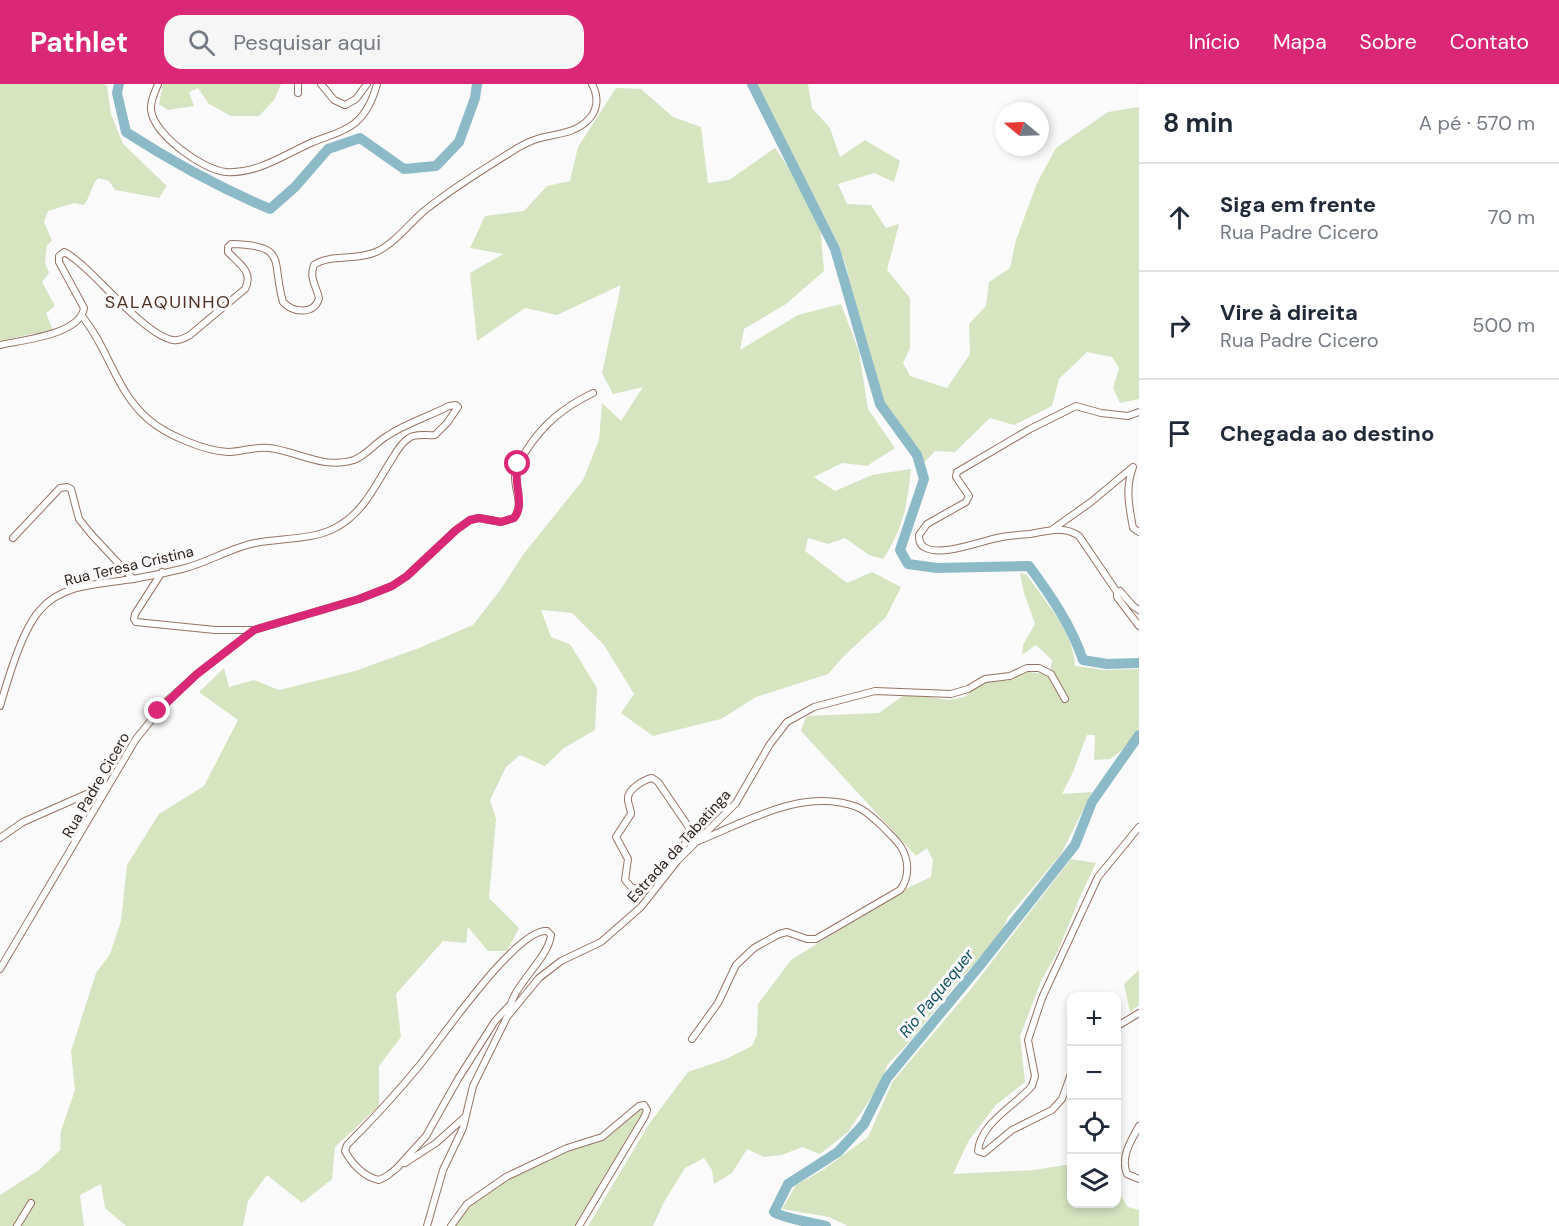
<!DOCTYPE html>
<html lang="pt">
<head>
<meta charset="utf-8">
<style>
	:root { --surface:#fff; --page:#f6f6f7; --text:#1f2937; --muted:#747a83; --line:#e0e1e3; --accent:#db2777 }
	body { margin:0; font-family:"DM Sans",sans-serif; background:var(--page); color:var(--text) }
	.controls { position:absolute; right:18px; bottom:18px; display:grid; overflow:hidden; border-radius:12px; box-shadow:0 3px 9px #0003 }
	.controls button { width:54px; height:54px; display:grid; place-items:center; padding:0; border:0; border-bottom:2px solid var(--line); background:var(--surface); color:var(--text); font:30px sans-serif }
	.compass { position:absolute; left:995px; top:18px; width:54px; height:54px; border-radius:50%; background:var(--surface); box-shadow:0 3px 9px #0003; rotate:289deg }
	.stop { position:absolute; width:18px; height:18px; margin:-14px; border:4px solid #db2777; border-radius:50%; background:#fff }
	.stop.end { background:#db2777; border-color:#fff; box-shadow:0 2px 6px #0008 }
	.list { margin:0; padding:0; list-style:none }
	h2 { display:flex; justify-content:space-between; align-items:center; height:78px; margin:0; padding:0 24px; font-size:26px }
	h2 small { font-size:20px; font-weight:400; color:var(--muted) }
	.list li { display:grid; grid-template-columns:39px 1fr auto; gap:18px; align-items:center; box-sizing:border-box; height:108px; padding:0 24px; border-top:2px solid var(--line) }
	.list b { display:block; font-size:22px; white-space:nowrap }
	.list p { margin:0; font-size:20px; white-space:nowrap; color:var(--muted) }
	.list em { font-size:20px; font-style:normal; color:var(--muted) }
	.icon { flex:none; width:33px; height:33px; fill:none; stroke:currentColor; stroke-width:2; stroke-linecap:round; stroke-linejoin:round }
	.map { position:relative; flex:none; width:1139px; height:1142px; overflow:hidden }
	header { display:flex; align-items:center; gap:36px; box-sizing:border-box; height:84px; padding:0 30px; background:var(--accent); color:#fff }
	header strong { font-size:28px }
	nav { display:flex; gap:33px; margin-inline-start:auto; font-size:21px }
	.search { width:420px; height:54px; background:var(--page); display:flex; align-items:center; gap:15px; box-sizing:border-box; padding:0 21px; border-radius:18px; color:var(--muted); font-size:22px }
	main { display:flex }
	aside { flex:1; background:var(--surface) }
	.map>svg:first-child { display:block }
</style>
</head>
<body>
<header>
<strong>Pathlet</strong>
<div class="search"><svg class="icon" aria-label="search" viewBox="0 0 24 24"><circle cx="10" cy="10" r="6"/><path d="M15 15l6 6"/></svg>Pesquisar aqui</div>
<nav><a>Início</a><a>Mapa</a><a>Sobre</a><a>Contato</a></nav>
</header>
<main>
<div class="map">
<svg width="1139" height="1142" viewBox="0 0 1139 1142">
	<rect width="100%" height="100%" fill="#fafafa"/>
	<g fill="#d6e4c0">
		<path d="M0,0h104l3,2 4,28 12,30 44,42 -8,12 -44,-8 -6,-9 -11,-3c-7,8 -7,18 -14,27l-10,-2 -26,8 -4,11 8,19 -5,4 -2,18 4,10 -7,9 13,24 -9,7 8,20 -23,1 -31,7z"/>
		<polygon points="163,0 281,0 274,16 259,32 231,32 209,20 198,4 189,8 194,22 168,26 159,20"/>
		<polygon points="756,0 808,0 812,24 830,44 840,73 865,56 900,77 894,98 874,89 838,100 847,120 871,121 886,144 899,140 887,186 910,214 910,264 903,279 910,292 947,304 970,270 969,240 986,222 989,198 1010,184 1016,156 1037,99 1056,64 1108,28 1139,23 1139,315 1120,319 1113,304 1119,284 1112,273 1087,268 1059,295 1052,322 1014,341 990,334 955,368 935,367 924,379 920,369 884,320 851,211 847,185 839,161"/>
		<path d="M616,4l25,1 32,28 28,10 7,56 21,-3 46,-32 22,32 23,45 4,46 -38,33 -42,25 -4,21 58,-35 43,-11 18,48 9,57 27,39 -28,18 -25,-3 -28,14 21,14 37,-16 39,-6c-4,37 -7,57 -28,90l-14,-4 -24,-17 -17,6 -20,-6 -3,13 42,32 25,-11 29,15 -15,30 -41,38 -17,19 -72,23 -35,22 -68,17 -32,-23 13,-19 -30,-49 -32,-32 -31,-3 10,27 19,7 27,44 -2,42 -31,18 -19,18 -25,-11 -14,12 -16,33 6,19 -7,79 30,30 -12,23h-19l-20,-24 -2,16 -23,-2 -47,53 5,43 -22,29v40l-44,41 -3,32 -30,24 -35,-28 -19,26 -5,25h-117l-21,-18 -4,-24 -21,11 4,31h-84v-31l39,-25 21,-20 1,-19 14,-41 -4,-39 25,-78 14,-19 11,-33 6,-56 32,-51 45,-28 34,-66 -39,-28 25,-24 5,19 25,-7 25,10 76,-19 64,-23 54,-23 28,-36 21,-33 61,-76 16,-40 3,-37 19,18 22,-34 -30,7 -11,-21 19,-88 -64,30 -32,-7 -48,33 -7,-68 33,-19 -33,-6 15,-32 39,-5 23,-25 23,-5 8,-34z"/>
		<path d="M1020,489l7,2c18,27 47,57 48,91l30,4 34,-1v58l-9,17 -20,15 -16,1 1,-25h-8l-14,37 -11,22 30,-2 -31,62 -53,63 -7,17 -46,51 -45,56 -22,23 -9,22 -31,46 -28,22 -18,-7 -20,8 -18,2 -17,-8 -15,24 -18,11 -2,-14 -8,-12 -19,10 -21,34 -11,24h-65l61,-102 39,-52 38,-13 26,-13 5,-11 1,-31 33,-44 116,-72 24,-11 2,-17 -6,-12 -11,8 -115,-125 5,-15 73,-3 28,-20 41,7 16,-3 22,-17 21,1 15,-10 28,4 2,-15 -16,-15 -14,10 1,-10 12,-21 -11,-31z"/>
		<polygon points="1071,775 1096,779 1080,813 1057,869 1042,895 1020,952 1025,998 996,1021 969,1056 953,1090 1034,1086 1071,1080 1072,1120 1116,1120 1117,1105 1128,1123 1139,1126 1139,1142 848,1142 829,1133 782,1125 796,1101 823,1086 868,1053 893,997 970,906"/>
		<polygon points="1139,886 1139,921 1130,928 1124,900"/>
		<polygon points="644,1019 648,1026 579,1142 453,1142 470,1119 520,1086 605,1052"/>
	</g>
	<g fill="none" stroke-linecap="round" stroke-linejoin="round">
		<g stroke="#8cbac9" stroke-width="10">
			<path d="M119,0l-2,9 9,39c48,31 92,55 144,77l25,-22 33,-38 32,-11 44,31 32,-3 23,-24 16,-44 2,-14"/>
			<path d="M752,0l83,165 45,155 37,51 7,24 -24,71 8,14 29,4 92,-2c22,30 42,59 54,94l24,4 32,-1"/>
			<path d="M826,1142c-15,-4 -41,-7 -52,-14l14,-28 50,-32 26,-28 23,-46 94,-114 94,-119 17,-43 47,-67"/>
		</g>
		<g stroke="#957363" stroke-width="8">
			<g id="street">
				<path d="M158,0c-3,8 -8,17 -7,26 3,25 52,60 75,62 32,2 59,-18 87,-30 14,-6 30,-9 42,-19 12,-10 18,-24 22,-39"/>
				<polyline points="298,0 298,9"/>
				<polyline points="321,0 334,16 345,21 356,15 367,0"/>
				<path d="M0,261c22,-5 80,-10 84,-37l-25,-46v-6l5,-4c7,3 13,9 19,14 20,17 66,71 90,74 7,1 11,-2 17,-5l55,-46c9,-17 -6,-25 -17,-37v-5l3,-3c58,1 40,17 52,58 10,11 32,13 36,-4 -3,-13 -10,-20 -5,-33 15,-11 42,-4 62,-13 19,-9 33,-28 48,-41 27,-22 58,-41 87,-59 9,-6 19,-11 29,-14 16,-4 35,-5 47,-17 11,-10 12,-24 5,-37"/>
				<path d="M1053,445l38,-27 42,-35c-8,21 -4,39 0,61l6,4"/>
				<polyline points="13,454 60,404 67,403 71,405 79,435 91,450 133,495"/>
				<polyline points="162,488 135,530 134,535 136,538 215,546 253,546"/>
				<path d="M1117,508l-38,-56c-16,-11 -31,-5 -49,-2 -10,1 -19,1 -28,3 -20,3 -61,21 -78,10 -5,-3 -5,-8 -5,-12l8,-11 39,-22 3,-6 -13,-19 1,-5 73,-43 46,-23 25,7 27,3 11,-4"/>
				<polyline points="1139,526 1133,522 1120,507 1117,508 1117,513 1139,542"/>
				<path d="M0,622c8,-27 22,-76 40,-96 23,-27 62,-26 93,-31 16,-3 33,-6 49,-10 25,-6 48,-21 73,-26 25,-5 58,-3 80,-15 29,-15 40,-43 57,-69 4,-7 10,-17 17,-21 7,-5 18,-2 26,-3l12,-12 11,-16 -2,-2 -7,1c-21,11 -43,17 -62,30 -12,7 -20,19 -33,24 -30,10 -57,-9 -85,-12 -14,-2 -27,4 -41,4 -23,-1 -62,-17 -80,-33 -33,-29 -39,-70 -66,-103"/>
				<path d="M652,694l6,4 32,47 1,5 -14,22 -35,31 -6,2 -5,-2 -6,-7 3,-21 -12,-22 15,-23c0,-5 -4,-12 -3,-16 0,-9 17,-19 24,-20z"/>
				<polyline points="0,754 23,738 107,701"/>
				<path d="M0,885l136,-230 30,-37 31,-28 57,-44 105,-31 33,-13 15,-10 49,-46 14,-10 9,-2 22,4 13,-4c10,-12 1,-26 1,-41 0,-10 6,-18 11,-26 17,-27 38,-44 67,-58"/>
				<path d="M508,930c5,-31 40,-54 43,-79l-4,-4c-30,-4 -108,111 -128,135 -23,28 -47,54 -72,79l-2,6c7,13 19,26 34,29l8,-4 10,-8 29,-32 32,-57 37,-58 14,-15"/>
				<polyline points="1116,943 1139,929"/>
				<path d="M692,955l26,-36 18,-38 18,-17 25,-14 8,-2 20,7h9l84,-49c10,-13 9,-30 1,-43 -5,-8 -13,-14 -19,-21 -8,-7 -15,-15 -25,-19 -54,-20 -111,15 -159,34"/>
				<path d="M1072,987l-10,28 -10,11 -40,20 -28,23 -6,-2c3,-29 37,-45 54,-65l3,-10 -7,-36 14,-42 56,-121 41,-50"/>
				<path d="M1139,1042c-8,15 -19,31 -12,48l12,5"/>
				<polyline points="405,1079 436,1059 465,1033"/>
				<polyline points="17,1142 31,1119"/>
				<polyline points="427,1142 443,1086 463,1044 473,1002 507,933 539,894 561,877 601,858 641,823 678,776 736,719 770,660 787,638 814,623 875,607 951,610 968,605 985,595 1010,592 1027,584 1039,584 1051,590 1065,615"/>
				<polyline points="451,1142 467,1120 506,1093 567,1064 602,1053 639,1022 644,1021 647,1026 645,1032 579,1142"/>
			</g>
		</g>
		<use href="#street" stroke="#fff" stroke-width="6"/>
	</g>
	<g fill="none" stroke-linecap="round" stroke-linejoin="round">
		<path stroke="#db2777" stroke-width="8" d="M158,627l39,-37 57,-44 105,-31 33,-13 15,-10 49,-46 14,-10 9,-2 22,4 13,-4c12,-15 -2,-36 4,-54"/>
	</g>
	<g text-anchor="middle" stroke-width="6" stroke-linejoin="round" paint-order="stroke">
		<g font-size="15" fill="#2b1d17" stroke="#fafafa">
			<text transform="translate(129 482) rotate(-13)" y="5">Rua Teresa Cristina</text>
			<text transform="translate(96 701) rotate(-60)" y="5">Rua Padre Cicero</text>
			<text transform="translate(679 762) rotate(-48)" y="5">Estrada da Tabatinga</text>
		</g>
		<g font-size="16" font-style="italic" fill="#0d4f5f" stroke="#fafafa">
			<text transform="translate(936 909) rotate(-51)" y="6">Rio Paquequer</text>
		</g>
		<g font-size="18" letter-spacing="1.5" fill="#4f3123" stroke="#fafafa">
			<text x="168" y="224">SALAQUINHO</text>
		</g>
	</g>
</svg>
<div class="controls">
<button>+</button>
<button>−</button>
<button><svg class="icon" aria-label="locate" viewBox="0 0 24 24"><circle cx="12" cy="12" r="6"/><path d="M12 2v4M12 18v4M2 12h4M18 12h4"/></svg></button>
<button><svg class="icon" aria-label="layers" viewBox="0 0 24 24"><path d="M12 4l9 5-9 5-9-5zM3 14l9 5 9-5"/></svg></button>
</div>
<svg class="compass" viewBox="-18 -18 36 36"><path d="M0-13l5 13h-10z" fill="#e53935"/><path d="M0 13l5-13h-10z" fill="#747a83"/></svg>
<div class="stop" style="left:518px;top:380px"></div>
<div class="stop end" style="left:158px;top:627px"></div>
</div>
<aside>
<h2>8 min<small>A pé · 570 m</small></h2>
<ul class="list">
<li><svg class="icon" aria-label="ahead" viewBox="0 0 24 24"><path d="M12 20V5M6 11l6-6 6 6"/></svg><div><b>Siga em frente</b><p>Rua Padre Cicero</p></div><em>70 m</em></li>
<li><svg class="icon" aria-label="right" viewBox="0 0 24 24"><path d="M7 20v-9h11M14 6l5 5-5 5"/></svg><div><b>Vire à direita</b><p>Rua Padre Cicero</p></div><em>500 m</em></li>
<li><svg class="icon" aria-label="arrive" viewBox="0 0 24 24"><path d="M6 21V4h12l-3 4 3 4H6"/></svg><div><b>Chegada ao destino</b></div></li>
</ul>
</aside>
</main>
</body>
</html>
